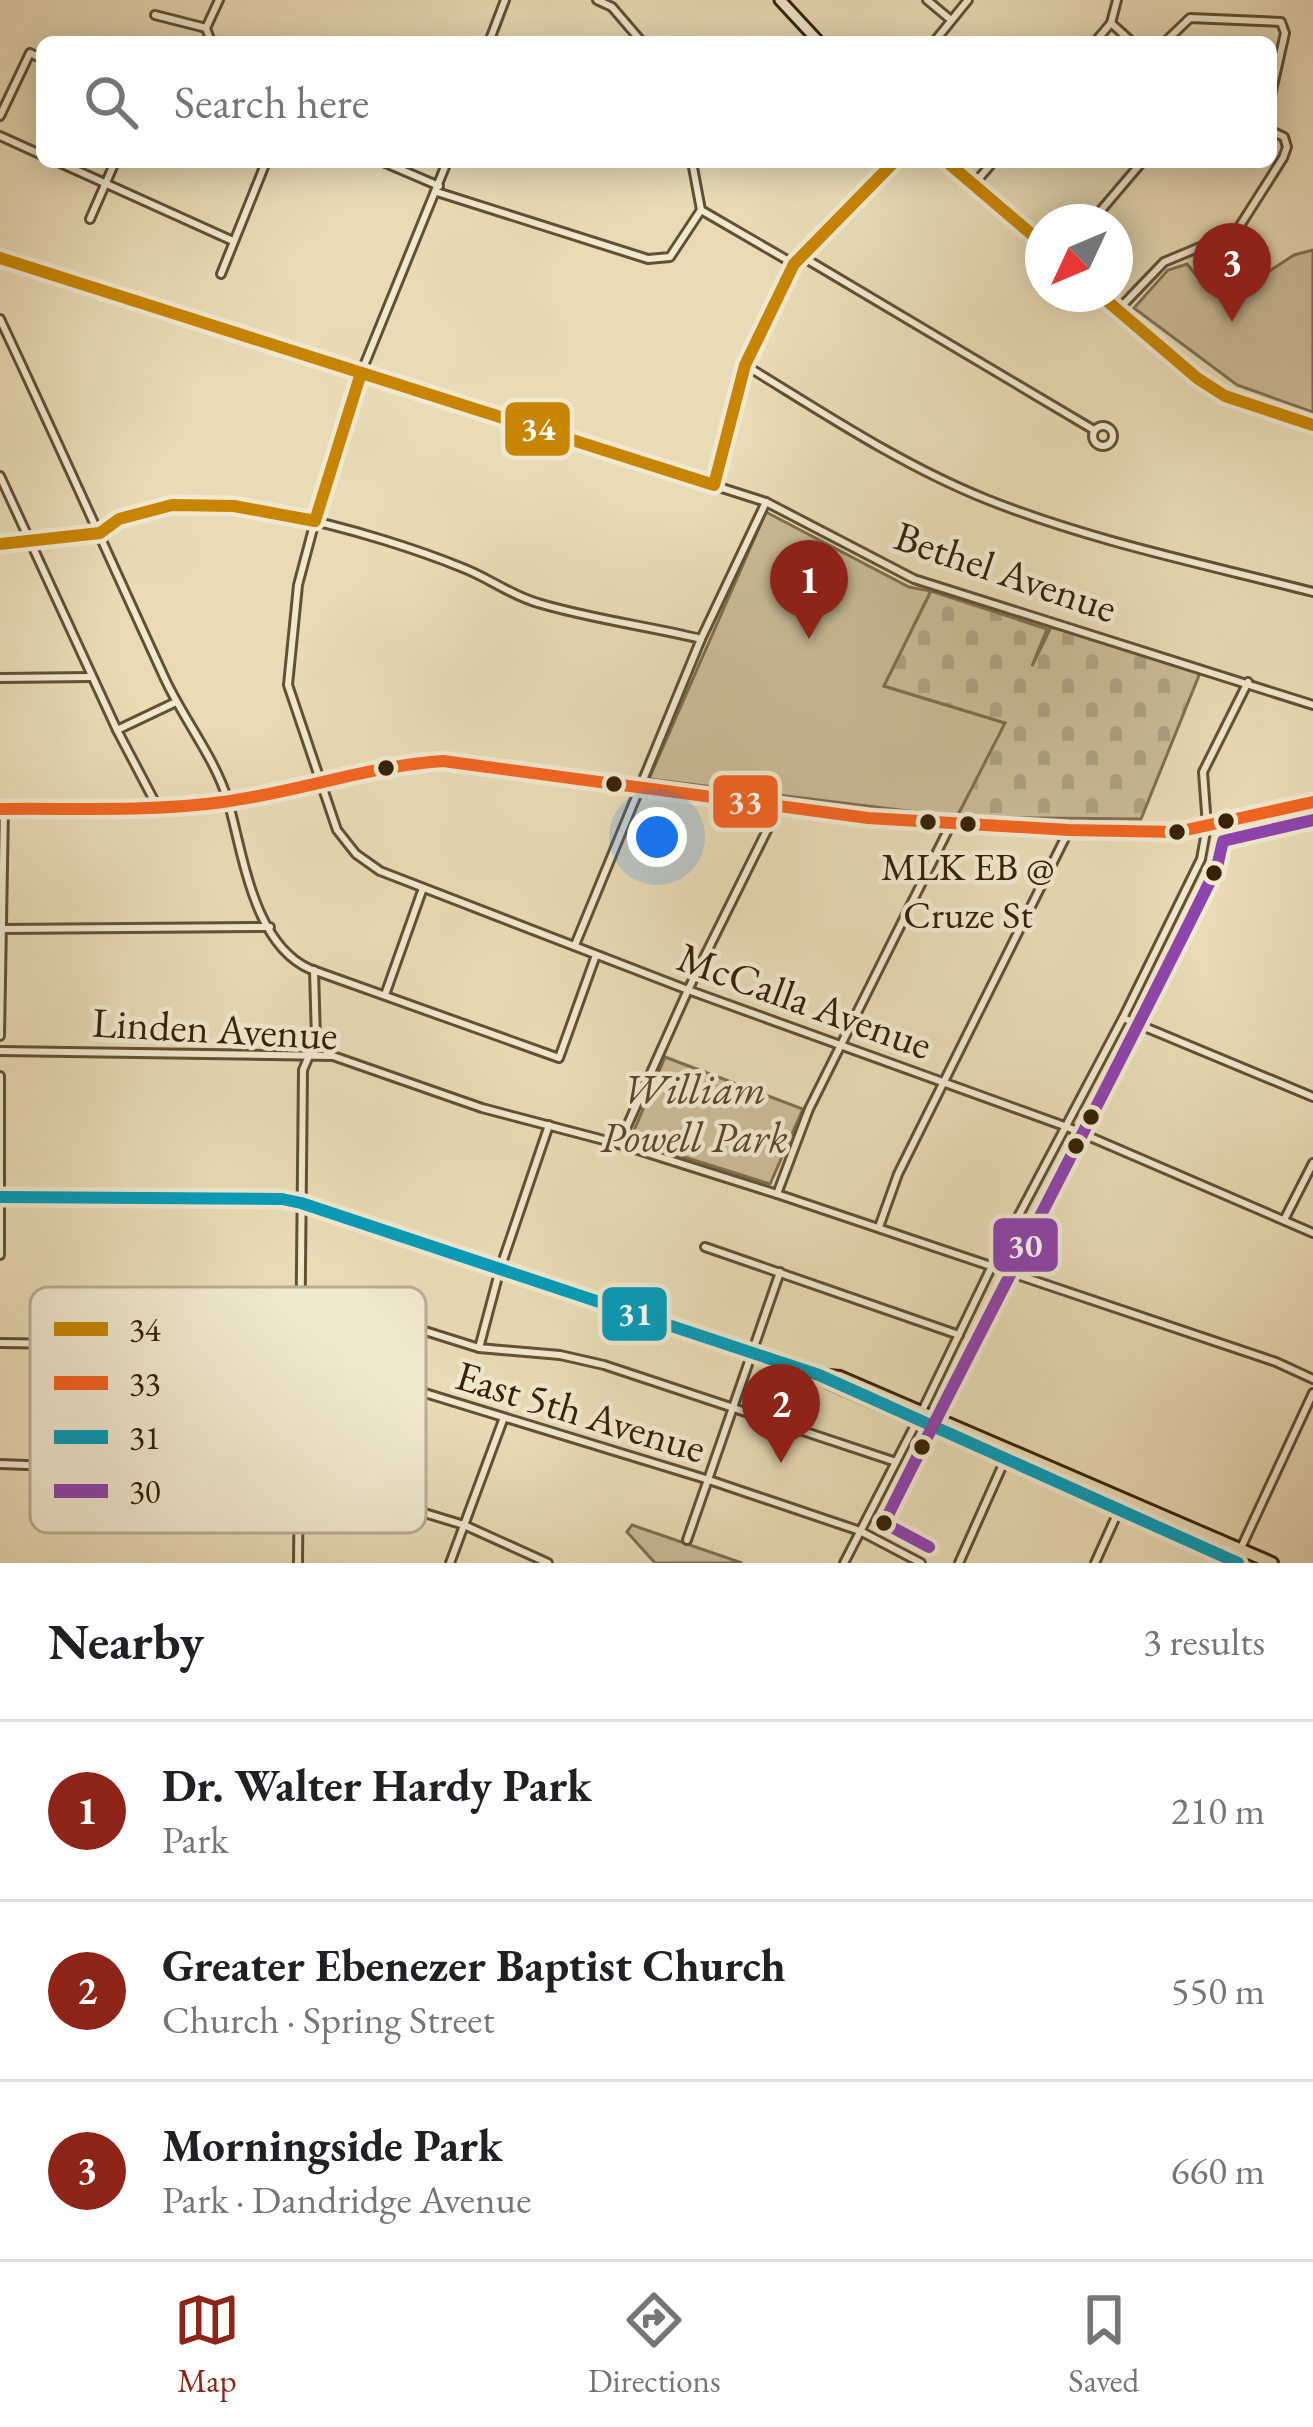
<!DOCTYPE html>
<html lang="en">
<head>
<meta charset="utf-8">
<style>
	:root { --surface:#fff; --page:#f6f6f6; --text:#202124; --muted:#757577; --line:#e0e0e0; --accent:#8f2418 }
	body { margin:0; font-family:"EB Garamond",serif; background:var(--page); color:var(--text) }
	.compass { position:absolute; left:1025px; top:204px; width:108px; height:108px; border-radius:50%; background:var(--surface); box-shadow:0 6px 30px #0003; rotate:226deg }
	.you { position:absolute; left:657px; top:837px; width:42px; height:42px; margin:-30px; border:9px solid #fff; border-radius:50%; background:#1a73e8; box-shadow:0 0 0 18px #1a73e833 }
	.badge { display:grid; place-items:center; width:78px; height:78px; border-radius:50%; background:var(--accent); color:#fff; font-size:39px; font-weight:700 }
	.pin { position:absolute; translate:-50% -99px; filter:drop-shadow(0 3px 6px #0008) }
	.pin::after { content:''; position:absolute; top:63px; width:42px; height:36px; background:inherit; clip-path:polygon(0 0,100% 0,50% 100%) }
	.list { margin:0; padding:0; list-style:none }
	h2 { display:flex; justify-content:space-between; align-items:center; height:156px; margin:0; padding:0 48px; font-size:51px }
	h2 small { font-size:39px; font-weight:400; color:var(--muted) }
	.list li { display:grid; grid-template-columns:78px 1fr auto; gap:36px; align-items:center; box-sizing:border-box; height:180px; padding:0 48px; border-top:3px solid var(--line) }
	.list b { display:block; font-size:45px; white-space:nowrap }
	.list p { margin:0; font-size:39px; white-space:nowrap; color:var(--muted) }
	.list em { font-size:39px; font-style:normal; color:var(--muted) }
	.icon { flex:none; width:66px; height:66px; fill:none; stroke:currentColor; stroke-width:2; stroke-linecap:round; stroke-linejoin:round }
	.map { position:relative; flex:none; width:1313px; height:1563px; overflow:hidden }
	.search { position:absolute; background:var(--surface); box-shadow:0 6px 30px #0003; left:36px; right:36px; top:36px; height:132px; display:flex; align-items:center; gap:30px; box-sizing:border-box; padding:0 42px; border-radius:18px; color:var(--muted); font-size:45px }
	.sheet { height:696px; background:var(--surface) }
	nav { display:flex; justify-content:space-around; align-items:center; box-sizing:border-box; height:168px; border-top:3px solid var(--line); background:var(--surface); font-size:33px; color:var(--muted) }
	nav a { display:grid; justify-items:center; gap:6px }
	nav .on { color:var(--accent) }
	.map>svg:first-child { display:block }
</style>
</head>
<body>
<div class="map">
<svg width="1313" height="1563" viewBox="0 0 1313 1563">
	<defs>
		<pattern id="cemetery-stones" width="16" height="16" patternUnits="userSpaceOnUse" patternTransform="scale(3)"><rect width="16" height="16" fill="#cabc97"/><path d="M2 7V4a2 2 0 0 1 4 0v3zM10 15v-3a2 2 0 0 1 4 0v3z" fill="#aea181"/></pattern>
	</defs>
	<rect width="100%" height="100%" fill="#e8dbb5"/>
	<filter id="stains"><feTurbulence type="fractalNoise" baseFrequency=".00167" numOctaves="4"/><feColorMatrix values="0 0 0 0 .2 0 0 0 0 .09 0 0 0 0 .02 0 0 0 .5 -.17"/></filter>
	<radialGradient id="worn" r=".72"><stop offset=".6" stop-color="#630" stop-opacity="0"/><stop offset="1" stop-color="#630" stop-opacity=".3"/></radialGradient>
	<g fill="#cabc97" stroke="#806f4e" stroke-width="3">
		<polygon points="1313,250 1313,412 1237,385 1134,308 1168,270 1187,264 1206,287 1263,275 1294,255"/>
		<polygon points="766,512 909,587 931,591 884,686 1006,723 957,817 649,779"/>
		<polygon points="665,1057 803,1109 770,1184 630,1140"/>
		<polygon points="632,1525 742,1563 655,1563 627,1532"/>
	</g>
	<polygon fill="url(#cemetery-stones)" stroke="#806f4e" stroke-width="3" points="931,591 1047,629 1032,666 1051,627 1202,668 1141,819 957,817 1005,723 884,686"/>
	<g fill="none" stroke-linecap="round" stroke-linejoin="round">
		<g stroke="#635032" stroke-width="12">
			<g id="street">
				<polyline points="597,0 612,7 642,42"/>
				<polyline points="927,0 951,20"/>
				<polyline points="155,15 206,28"/>
				<polyline points="1111,23 1132,42"/>
				<polyline points="211,42 206,28 219,0"/>
				<polyline points="489,42 505,0"/>
				<polyline points="934,42 968,0"/>
				<polyline points="1095,42 1111,23 1117,0"/>
				<polyline points="1165,42 1190,18 1281,22 1285,33 1271,95"/>
				<polyline points="0,116 30,53 42,59"/>
				<polyline points="0,136 42,155"/>
				<polyline points="58,162 233,241"/>
				<polyline points="383,162 439,186"/>
				<polyline points="447,162 361,373 315,521 298,585 288,685 337,830 356,854 380,871 688,990 1067,1127 1313,1233"/>
				<polyline points="692,162 701,210 794,264"/>
				<polyline points="974,184 993,162"/>
				<polyline points="437,192 648,259 670,257 701,210"/>
				<polyline points="90,219 115,162"/>
				<polyline points="1091,222 1142,162"/>
				<polyline points="801,256 1094,430"/>
				<polyline points="0,258 766,502 914,579 1313,705"/>
				<polyline points="221,274 266,162"/>
				<polyline points="1117,311 1164,262 1236,232 1283,158 1287,147 1284,137 1271,131"/>
				<path d="M0,319c56,119 110,240 165,360 19,41 50,79 63,122 15,52 25,143 82,168l249,89 37,-103"/>
				<path d="M745,365c77,47 156,100 241,134 105,42 218,65 327,93"/>
				<circle cx="1103" cy="436" r="10"/>
				<polyline points="0,476 117,730 158,808"/>
				<polyline points="714,485 745,365 794,264 894,162"/>
				<path d="M30,541l70,-8c65,-68 287,4 363,35 26,10 49,28 75,35 53,16 110,23 163,36"/>
				<polyline points="0,678 92,677"/>
				<polyline points="117,730 176,702"/>
				<polyline points="0,929 270,927"/>
				<polyline points="575,945 701,639 766,502"/>
				<polyline points="386,992 423,888"/>
				<polyline points="1123,1018 1313,1097"/>
				<polyline points="0,1036 4,809"/>
				<polyline points="0,1051 333,1056 482,1108 619,1144 777,1194 1276,1362 1313,1379"/>
				<polyline points="0,1076 0,1255"/>
				<polyline points="619,1144 688,990 779,806"/>
				<polyline points="777,1194 809,1109 951,824"/>
				<polyline points="1284,1220 1313,1163"/>
				<polyline points="879,1227 898,1174 1069,830"/>
				<polyline points="705,1247 959,1335"/>
				<polyline points="301,1292 479,1348 560,1355 604,1365 896,1462"/>
				<polyline points="0,1343 265,1347 301,1355 709,1480 860,1531 921,1563"/>
				<polyline points="479,1348 500,1269 549,1125"/>
				<polyline points="922,1411 991,1268 1123,1018 1201,859 1207,826 1203,772 1248,682"/>
				<polyline points="0,1464 300,1475 464,1525 548,1563"/>
				<polyline points="687,1540 780,1272"/>
				<polyline points="298,1563 303,1070 316,1039 314,970"/>
				<polyline points="450,1563 503,1420"/>
				<polyline points="844,1563 916,1423"/>
				<polyline points="959,1563 1004,1462"/>
				<polyline points="1095,1563 1118,1512"/>
				<polyline points="1234,1563 1313,1393"/>
			</g>
		</g>
		<g stroke="#372206" stroke-width="15">
			<g id="secondary">
				<polyline points="780,0 819,42"/>
				<polyline points="947,162 1043,244"/>
				<polyline points="1099,294 1197,378 1225,396 1313,425"/>
				<polyline points="0,544 30,541"/>
				<path d="M0,809c74,-1 149,2 223,-7 74,-10 144,-39 220,-41l425,57 201,12 108,2 136,-30"/>
			</g>
		</g>
		<g stroke="#372206" stroke-width="16">
			<g id="primary">
				<polyline points="0,1197 282,1199 301,1203 819,1375 840,1377 1272,1563"/>
				<polyline points="819,1375 828,1382 1238,1563"/>
			</g>
		</g>
		<use href="#street" stroke="#f0e8cf" stroke-width="6"/>
		<use href="#secondary" stroke="#f0e8cf" stroke-width="9"/>
		<use href="#primary" stroke="#e8dbb5" stroke-width="10"/>
		<g stroke="#f0e8cf" stroke-width="21">
			<g id="bus-1">
				<polyline points="947,162 1043,244"/>
				<polyline points="0,258 714,485 745,365 794,264 894,162"/>
				<polyline points="1099,294 1197,378 1225,396 1313,425"/>
				<polyline points="0,544 100,533 119,519 172,505 234,506 315,521 361,373"/>
			</g>
		</g>
		<g stroke="#f0e8cf" stroke-width="21">
			<path id="bus-2" d="M0,809c74,-1 150,3 223,-7 75,-10 145,-36 220,-41l425,57 201,12 108,2 136,-30"/>
		</g>
		<g stroke="#f0e8cf" stroke-width="21">
			<polyline id="bus-3" points="0,1197 282,1199 301,1203 819,1375 1238,1563"/>
		</g>
		<g stroke="#f0e8cf" stroke-width="21">
			<path id="bus-4" d="M929,1547l-45,-24c109,-219 225,-436 333,-656l6,-26 90,-21"/>
		</g>
		<use href="#bus-1" stroke="#c78502" stroke-width="12"/>
		<use href="#bus-2" stroke="#f26522" stroke-width="12"/>
		<use href="#bus-3" stroke="#069cba" stroke-width="12"/>
		<use href="#bus-4" stroke="#8e44ad" stroke-width="12"/>
	</g>
	<g fill="#372206" stroke="#f0e8cf" stroke-width="4.5">
		<circle cx="386" cy="768" r="10"/>
		<circle cx="614" cy="784" r="10"/>
		<circle cx="1226" cy="821" r="10"/>
		<circle cx="928" cy="822" r="10"/>
		<circle cx="968" cy="824" r="10"/>
		<circle cx="1177" cy="832" r="10"/>
		<circle cx="1214" cy="873" r="10"/>
		<circle cx="1091" cy="1117" r="10"/>
		<circle cx="1076" cy="1146" r="10"/>
		<circle cx="922" cy="1447" r="10"/>
		<circle cx="884" cy="1523" r="10"/>
	</g>
	<g text-anchor="middle" stroke-width="9" stroke-linejoin="round" paint-order="stroke">
		<g font-size="39" fill="#372206" stroke="#f0e8cf">
			<text x="968" y="880">MLK EB @<tspan x="968" dy="48">Cruze St</tspan></text>
		</g>
		<g font-size="42" fill="#372206" stroke="#f0e8cf">
			<text transform="translate(1006 571) rotate(19)" y="15">Bethel Avenue</text>
			<text transform="translate(805 1000) rotate(20)" y="15">McCalla Avenue</text>
			<text transform="translate(215 1028) rotate(3)" y="15">Linden Avenue</text>
			<text transform="translate(581 1411) rotate(17)" y="15">East 5th Avenue</text>
		</g>
		<g font-size="42" font-style="italic" fill="#5c482a" stroke="#f0e8cf">
			<text x="694" y="1104">William<tspan x="694" dy="48">Powell Park</tspan></text>
		</g>
	</g>
	<rect x="30" y="1287" width="396" height="246" rx="18" fill="#f0e8cf" stroke="#b8ad93" stroke-width="3"/>
	<rect x="54" y="1322" width="54" height="14" fill="#c78502"/>
	<rect x="54" y="1376" width="54" height="14" fill="#f26522"/>
	<rect x="54" y="1430" width="54" height="14" fill="#069cba"/>
	<rect x="54" y="1484" width="54" height="14" fill="#8e44ad"/>
	<g font-size="33" fill="#372206">
		<text x="129" y="1341">34</text>
		<text x="129" y="1395">33</text>
		<text x="129" y="1449">31</text>
		<text x="129" y="1503">30</text>
	</g>
	<g stroke="#f0e8cf" stroke-width="4.5">
		<rect x="503" y="400" width="69" height="58" rx="12" fill="#c78502"/>
		<rect x="711" y="773" width="69" height="57" rx="12" fill="#f26522"/>
		<rect x="991" y="1216" width="69" height="58" rx="12" fill="#8e44ad"/>
		<rect x="600" y="1285" width="69" height="58" rx="12" fill="#069cba"/>
	</g>
	<g font-size="33" text-anchor="middle" font-weight="bold" fill="#fff">
		<text x="538" y="440">34</text>
		<text x="745" y="813">33</text>
		<text x="1025" y="1257">30</text>
		<text x="635" y="1325">31</text>
	</g>
	<rect width="100%" height="100%" filter="url(#stains)"/>
	<rect width="100%" height="100%" fill="url(#worn)"/>
</svg>
<svg class="compass" viewBox="-18 -18 36 36"><path d="M0-13l5 13h-10z" fill="#e53935"/><path d="M0 13l5-13h-10z" fill="#757577"/></svg>
<div class="you"></div>
<div class="pin badge" style="left:809px;top:639px">1</div>
<div class="pin badge" style="left:781px;top:1463px">2</div>
<div class="pin badge" style="left:1232px;top:322px">3</div>
<div class="search"><svg class="icon" aria-label="search" viewBox="0 0 24 24"><circle cx="10" cy="10" r="6"/><path d="M15 15l6 6"/></svg>Search here</div>
</div>
<section class="sheet">
<h2>Nearby<small>3 results</small></h2>
<ul class="list">
<li><span class="badge">1</span><div><b>Dr. Walter Hardy Park</b><p>Park</p></div><em>210 m</em></li>
<li><span class="badge">2</span><div><b>Greater Ebenezer Baptist Church</b><p>Church · Spring Street</p></div><em>550 m</em></li>
<li><span class="badge">3</span><div><b>Morningside Park</b><p>Park · Dandridge Avenue</p></div><em>660 m</em></li>
</ul>
</section>
<nav>
<a class="on"><svg class="icon" aria-label="map" viewBox="0 0 24 24"><path d="M3 6l6-2 6 2 6-2v14l-6 2-6-2-6 2zM9 4v14M15 6v14"/></svg>Map</a>
<a><svg class="icon" aria-label="directions" viewBox="0 0 24 24"><path d="M12 3l9 9-9 9-9-9zM9 14v-3h6M13 9l2 2-2 2"/></svg>Directions</a>
<a><svg class="icon" aria-label="saved" viewBox="0 0 24 24"><path d="M7 4h10v16l-5-4-5 4z"/></svg>Saved</a>
</nav>
</body>
</html>
